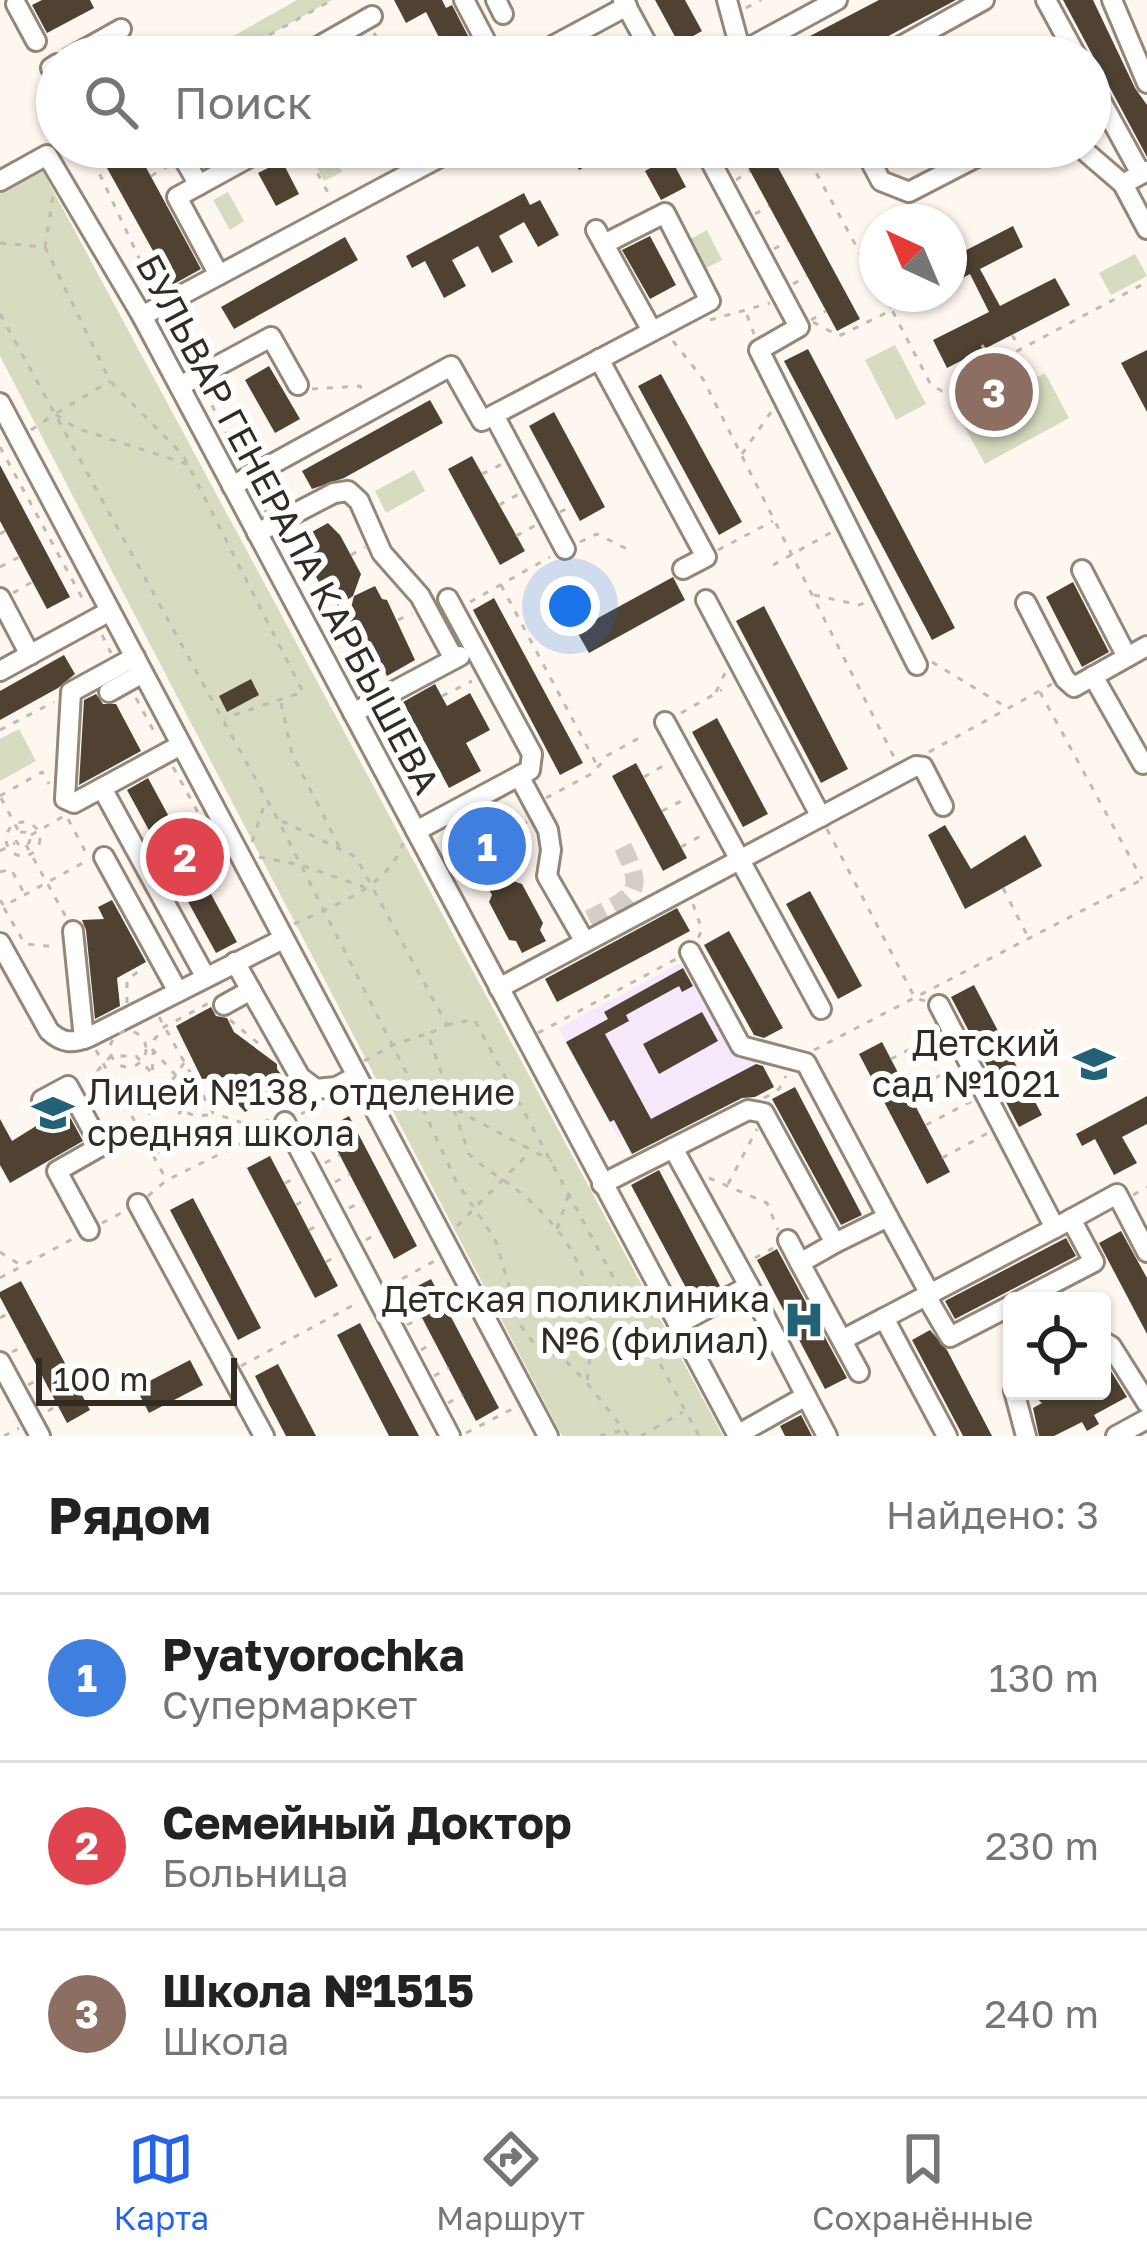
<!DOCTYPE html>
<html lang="ru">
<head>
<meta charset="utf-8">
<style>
	:root { --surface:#fff; --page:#f6f6f6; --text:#222; --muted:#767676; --line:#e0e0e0; --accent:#2563eb }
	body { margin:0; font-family:"Golos Text",sans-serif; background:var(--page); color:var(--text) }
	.controls { position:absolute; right:36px; bottom:36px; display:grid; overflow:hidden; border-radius:12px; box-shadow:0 3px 9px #0004 }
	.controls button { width:108px; height:108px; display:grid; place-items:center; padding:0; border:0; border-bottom:3px solid var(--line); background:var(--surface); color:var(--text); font:60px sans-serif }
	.compass { position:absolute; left:859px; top:204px; width:108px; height:108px; border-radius:50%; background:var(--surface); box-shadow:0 3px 9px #0004; rotate:316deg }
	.scale { position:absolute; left:36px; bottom:30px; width:201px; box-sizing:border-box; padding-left:12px; border:6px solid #312b24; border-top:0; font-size:33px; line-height:42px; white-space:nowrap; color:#312b24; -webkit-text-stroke:9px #fff; paint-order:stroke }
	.you { position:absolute; left:570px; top:606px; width:42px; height:42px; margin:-30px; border:9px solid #fff; border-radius:50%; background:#1a73e8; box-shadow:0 0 0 18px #1a73e833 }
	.badge { display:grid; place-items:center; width:78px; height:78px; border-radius:50%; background:var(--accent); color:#fff; font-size:39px; font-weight:700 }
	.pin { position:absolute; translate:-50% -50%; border:6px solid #fff; box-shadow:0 3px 12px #0006 }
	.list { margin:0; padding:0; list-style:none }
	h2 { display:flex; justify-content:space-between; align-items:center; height:156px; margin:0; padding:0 48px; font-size:51px }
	h2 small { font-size:39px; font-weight:400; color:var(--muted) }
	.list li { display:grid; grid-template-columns:78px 1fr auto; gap:36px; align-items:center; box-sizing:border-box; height:168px; padding:0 48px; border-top:3px solid var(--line) }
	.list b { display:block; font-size:45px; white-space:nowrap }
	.list p { margin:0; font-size:39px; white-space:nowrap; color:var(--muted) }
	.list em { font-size:39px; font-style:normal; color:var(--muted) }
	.icon { flex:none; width:66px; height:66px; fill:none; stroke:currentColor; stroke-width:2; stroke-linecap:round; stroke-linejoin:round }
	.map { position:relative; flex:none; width:1147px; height:1436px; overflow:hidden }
	.search { position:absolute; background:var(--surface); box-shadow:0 3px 9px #0004; left:36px; right:36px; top:36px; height:132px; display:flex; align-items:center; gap:30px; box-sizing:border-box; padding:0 42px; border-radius:66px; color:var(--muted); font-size:45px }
	.sheet { height:660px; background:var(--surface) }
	nav { display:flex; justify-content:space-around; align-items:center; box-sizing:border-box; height:168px; border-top:3px solid var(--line); background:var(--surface); font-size:33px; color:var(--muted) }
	nav a { display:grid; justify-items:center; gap:6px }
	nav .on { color:var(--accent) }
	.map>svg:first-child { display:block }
</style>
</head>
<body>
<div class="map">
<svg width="1147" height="1436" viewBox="0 0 1147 1436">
	<rect width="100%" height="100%" fill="#fef7f0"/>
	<polygon fill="#f7e9fc" points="684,961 727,1042 760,1061 618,1138 558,1028"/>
	<g fill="#d7dbbf">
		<polygon points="297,0 332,0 230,57 196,57"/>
		<polygon points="324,147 329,147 342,172 324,181 310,154"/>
		<polygon points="42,170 723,1436 562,1436 0,356 0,194"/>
		<polygon points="228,192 244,221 230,230 213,200"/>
		<polygon points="707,230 722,260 700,271 685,242"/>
		<polygon points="1135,254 1147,276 1111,295 1099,273"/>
		<polygon points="895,345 926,404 896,420 865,360"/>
		<polygon points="1045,373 1069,418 985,464 960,419"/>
		<polygon points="414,470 425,491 386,513 375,491"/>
		<polygon points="19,729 36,761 0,781 0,739"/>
	</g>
	<g fill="#4f4233">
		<polygon points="42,0 90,0 94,8 47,33 32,5"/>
		<polygon points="394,0 442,0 446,8 452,5 479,57 449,57 426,12 406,23"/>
		<polygon points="655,0 685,0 702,31 679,44"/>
		<polygon points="879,0 956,0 849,57 789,57 787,48"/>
		<polygon points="1063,0 1093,0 1135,88 1147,105 1147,157"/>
		<polygon points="115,147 135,147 201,269 172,285 107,168 122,160"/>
		<polygon points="567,147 603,147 607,155 579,170"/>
		<polygon points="737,147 767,147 860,319 837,331"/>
		<polygon points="894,147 943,147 918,160 914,153 901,160"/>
		<polygon points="670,157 686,187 661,200 645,171"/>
		<polygon points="282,161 299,194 276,206 258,173"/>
		<polygon points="524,193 530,205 540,200 559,235 538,247 524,222 499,236 513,262 492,273 478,246 452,260 466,286 444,298 425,261 412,268 406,256"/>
		<polygon points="1013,226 1023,247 980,269 1000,306 1055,278 1070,305 947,368 933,340 989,312 970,274 949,285 949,259"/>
		<polygon points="650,236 676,285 650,299 622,250"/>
		<polygon points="345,237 358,260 234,329 221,307"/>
		<polygon points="808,349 955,628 932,640 784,361"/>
		<polygon points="1147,350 1147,412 1121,363"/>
		<polygon points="269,366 300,419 275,433 245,380"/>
		<polygon points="661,374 742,522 719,535 638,386"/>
		<polygon points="430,400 443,423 344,478 312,489 302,471"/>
		<polygon points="554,412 605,507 580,521 529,426"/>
		<polygon points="472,456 525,551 500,565 448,469"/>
		<polygon points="0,465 70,597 47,609 0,521"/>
		<polygon points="328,523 340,535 361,574 353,596 338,606 331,594 325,593 304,555 306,548 301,538"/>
		<polygon points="673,577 685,600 589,653 576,630"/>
		<polygon points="1073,582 1109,652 1082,667 1046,597"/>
		<polygon points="375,586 382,599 387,600 415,660 387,676 380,662 370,659 348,620 354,596"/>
		<polygon points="494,598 583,763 560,775 473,610"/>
		<polygon points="764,606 848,769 821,783 736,621"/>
		<polygon points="64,655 75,674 58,688 0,720 0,691"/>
		<polygon points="251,679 259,695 227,712 219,696"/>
		<polygon points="435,684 447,706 470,693 490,730 466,743 481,771 449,788 403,702"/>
		<polygon points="96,694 103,704 116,704 141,751 79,785 84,700"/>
		<polygon points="717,718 768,814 743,827 692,732"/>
		<polygon points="636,763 687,858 663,871 612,776"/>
		<polygon points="148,778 237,942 216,953 127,790"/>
		<polygon points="494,804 502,809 526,866 509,875 488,866 468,828 469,818"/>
		<polygon points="945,825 971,869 1025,835 1042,866 965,909 928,835"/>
		<polygon points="504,878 522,884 543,923 540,930 546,941 522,953 516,941 509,940 489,902 492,895 487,886"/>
		<polygon points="810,891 862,986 838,999 786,904"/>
		<polygon points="112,900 146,962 117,978 120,1006 95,1019 86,930 82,920 104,919 98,907"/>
		<polygon points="677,908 690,931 557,1002 545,979"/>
		<polygon points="729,931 783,1028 764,1038 754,1035 704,945"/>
		<polygon points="683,968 693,986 682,992 679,986 626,1015 629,1021 605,1034 651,1119 756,1064 763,1066 774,1087 755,1097 742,1098 632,1154 614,1120 610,1122 566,1042 608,1019 604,1012"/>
		<polygon points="974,985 1042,1115 1019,1127 951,997"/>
		<polygon points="211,1007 216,1016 227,1018 234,1032 277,1064 277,1069 292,1088 245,1112 234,1100 237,1097 226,1077 202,1079 176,1026"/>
		<polygon points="702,1012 718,1041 659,1074 643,1044"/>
		<polygon points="882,1042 950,1172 927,1184 859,1054"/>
		<polygon points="795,1087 862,1215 841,1225 772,1099"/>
		<polygon points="1147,1096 1147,1124 1122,1137 1137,1163 1114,1175 1095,1139 1082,1146 1076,1134"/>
		<polygon points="65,1108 83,1141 10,1183 0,1165 0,1119 12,1141"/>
		<polygon points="349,1116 417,1246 394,1259 326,1129"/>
		<polygon points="270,1156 338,1286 315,1298 247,1168"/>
		<polygon points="659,1170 720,1286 693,1301 631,1185"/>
		<polygon points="193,1198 261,1328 238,1340 170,1210"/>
		<polygon points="1121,1231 1147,1278 1147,1334 1099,1243"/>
		<polygon points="1066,1238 1076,1256 955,1319 945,1301"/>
		<polygon points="777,1249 847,1378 825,1389 757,1260"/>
		<polygon points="431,1279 499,1408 476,1421 408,1291"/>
		<polygon points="21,1281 90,1410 67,1423 0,1297 0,1292"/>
		<polygon points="360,1323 373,1348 419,1436 389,1436 337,1335"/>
		<polygon points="930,1330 947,1350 992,1436 963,1436 912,1340"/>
		<polygon points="190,1360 203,1385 149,1413 136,1388"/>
		<polygon points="278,1364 316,1436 286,1436 268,1402 255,1376"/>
		<polygon points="1109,1368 1127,1397 1094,1415 1099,1424 1087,1431 1082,1422 1054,1436 1039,1436 1033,1408 1042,1403 1028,1391 1102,1391 1102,1371"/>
		<polygon points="801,1415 812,1436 785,1436 780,1426"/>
	</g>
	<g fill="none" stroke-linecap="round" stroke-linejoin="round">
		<path stroke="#d5cec7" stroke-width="18" stroke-dasharray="18 9" stroke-linecap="butt" d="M589,919c45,-24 58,-24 33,-74"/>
		<g stroke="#958777" stroke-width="24">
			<g id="minor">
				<polyline points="464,0 494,57"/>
				<polyline points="496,0 503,14"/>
				<polyline points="623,0 654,57"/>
				<polyline points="727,0 741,52"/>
				<polyline points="1046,0 1077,57"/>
				<polyline points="1112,0 1147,83"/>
				<polyline points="16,4 36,41"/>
				<polyline points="767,38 837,0"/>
				<polyline points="71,57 121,29"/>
				<polyline points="300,57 372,16"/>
				<polyline points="532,57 627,6"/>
				<polyline points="732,57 767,38 776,57"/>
				<polyline points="881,57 984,0"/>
				<polyline points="1004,57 1011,53 1013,57"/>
				<polyline points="51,68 57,64"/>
				<polyline points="1090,81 1141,174"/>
				<polyline points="177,147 199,185 177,197 219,275"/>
				<polyline points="703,147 799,327 759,350 917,665"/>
				<polyline points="863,147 881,181 909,192 996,147"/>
				<polyline points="1080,147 1123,184 1147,171"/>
				<polyline points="0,181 47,155 142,316 738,1436"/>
				<polyline points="1123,184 1147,229"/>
				<polyline points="199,185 268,147"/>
				<polyline points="596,230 652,331"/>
				<polyline points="142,316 459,147"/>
				<polyline points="599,359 706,557 683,569"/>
				<polyline points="180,386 271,337 298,385"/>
				<polyline points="0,403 548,1436"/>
				<polyline points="494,415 565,549"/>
				<polyline points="232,486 451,366 482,421 710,301 665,213 604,244"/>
				<polyline points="257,533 334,493 348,491 359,501 382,553 420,596 454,659"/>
				<polyline points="1082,570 1127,657"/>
				<polyline points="0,598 30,655"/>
				<polyline points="448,599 532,754 530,770 519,776 548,830 551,850 547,876 585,942"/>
				<polyline points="706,600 821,817"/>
				<polyline points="1026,603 1065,679 1074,687 1147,646"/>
				<polyline points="135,657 71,692 65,799 74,803 181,745"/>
				<polyline points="0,671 110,611"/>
				<polyline points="1093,676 1143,764"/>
				<polyline points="109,692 143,673"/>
				<polyline points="353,713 460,656"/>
				<polyline points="665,722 821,1009"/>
				<polyline points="102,788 205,976"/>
				<polyline points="416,831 519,776"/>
				<polyline points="104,857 177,990"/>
				<polyline points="73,931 84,1039"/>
				<path d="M0,943l49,88c13,12 23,13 40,6l194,-98"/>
				<polyline points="235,962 300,1077 316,1089 336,1087 355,1077"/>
				<polyline points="499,988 916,766 923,767 943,806"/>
				<polyline points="224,1005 251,990"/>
				<polyline points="939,1005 1055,1228 884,1318 947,1436"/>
				<polyline points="42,1100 68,1086 101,1146 57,1171 89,1230"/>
				<polyline points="285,1122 450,1436"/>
				<polyline points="673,1148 749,1286"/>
				<polyline points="602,1184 748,1110 764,1113 835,1243 888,1217 806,1063 741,1046 690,952"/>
				<polyline points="138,1204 264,1436"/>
				<polyline points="888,1217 930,1294"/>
				<polyline points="1055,1228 1117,1194 1147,1252"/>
				<polyline points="788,1240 800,1263"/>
				<polyline points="835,1243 800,1263 859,1372"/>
				<polyline points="926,1296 950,1337 1012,1305"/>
				<polyline points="1019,1301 1094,1262 1071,1219"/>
				<polyline points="678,1324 749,1286 806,1396 737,1435"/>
				<polyline points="842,1340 884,1318"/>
				<polyline points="1102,1341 1111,1346 1147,1403"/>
				<polyline points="0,1362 40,1436"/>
				<polyline points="1014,1391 1026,1436"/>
				<polyline points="806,1396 827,1436"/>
				<polyline points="1116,1436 1147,1419"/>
			</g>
		</g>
		<g stroke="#c0bab3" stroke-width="3" stroke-dasharray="6 9" stroke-linecap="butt">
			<polyline points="746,8 761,0"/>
			<polyline points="374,33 387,57"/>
			<polyline points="230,57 332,0"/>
			<polyline points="439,57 432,43 440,39"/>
			<polyline points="87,147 155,292"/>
			<polyline points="303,147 331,198"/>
			<polyline points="802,147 877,284"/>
			<polyline points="95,158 115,147"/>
			<polyline points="151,176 170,165"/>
			<polyline points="736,180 750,171"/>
			<polyline points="755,214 769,206"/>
			<polyline points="0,243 45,247 53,197"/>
			<polyline points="45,247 110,381 183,455 303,692 225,718"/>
			<polyline points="774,249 788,241"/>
			<polyline points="793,284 807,276"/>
			<polyline points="883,294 891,308"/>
			<polyline points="0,314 278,820 408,1076 456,1181 495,1239 521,1326 536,1346 565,1360 586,1382 629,1436"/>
			<polyline points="747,315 754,334"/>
			<polyline points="710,320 770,303"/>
			<polyline points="811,320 826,311"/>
			<polyline points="170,322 190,362"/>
			<polyline points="813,322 839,336 892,310 931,385 942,391 1147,282"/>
			<polyline points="1012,335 1020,348"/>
			<polyline points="673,341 703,379 896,761"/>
			<polyline points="982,345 993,364"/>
			<polyline points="312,389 360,386 364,394"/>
			<polyline points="205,392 242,463"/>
			<polyline points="57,413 110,381"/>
			<polyline points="31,430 55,414 76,428 187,464"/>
			<polyline points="0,447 86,605"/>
			<polyline points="742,454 771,412"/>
			<polyline points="482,474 502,464"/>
			<polyline points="257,493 266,512"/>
			<polyline points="499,505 519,494"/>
			<polyline points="560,512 572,506"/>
			<polyline points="0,534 5,531"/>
			<polyline points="516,536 536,525"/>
			<polyline points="580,542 597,534 627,549"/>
			<polyline points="718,550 773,521"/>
			<polyline points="351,555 365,547"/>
			<polyline points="773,565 832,532"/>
			<polyline points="0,567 19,557"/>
			<polyline points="501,585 598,767"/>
			<polyline points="13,593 32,582"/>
			<polyline points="814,595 859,605 868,601"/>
			<polyline points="470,602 550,557"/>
			<polyline points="398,620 412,613"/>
			<polyline points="102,635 111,653"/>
			<polyline points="932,662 1006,707"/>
			<polyline points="716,692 725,673"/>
			<polyline points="1040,692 1142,879"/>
			<polyline points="442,696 472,681"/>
			<polyline points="136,698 157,737"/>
			<polyline points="281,703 292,754 340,848"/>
			<polyline points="681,713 722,690"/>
			<polyline points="0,730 54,702"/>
			<polyline points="929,752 1052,684"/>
			<polyline points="173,767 200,816"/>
			<polyline points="644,777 668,763"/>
			<polyline points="0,796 42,772 49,784"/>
			<polyline points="1,798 19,832"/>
			<polyline points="546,798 593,773 608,755 639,738"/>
			<polyline points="662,811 687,798"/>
			<polyline points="68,819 89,858"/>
			<path d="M282,821l74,36 91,168 -19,9 41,120c16,16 35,25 53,40 64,54 77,105 65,186"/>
			<circle cx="23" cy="839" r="17"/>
			<polyline points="512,829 527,822"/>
			<polyline points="827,829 915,998 925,1001"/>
			<circle cx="23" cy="839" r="7"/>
			<polyline points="31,835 64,816"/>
			<polyline points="252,842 266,800"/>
			<polyline points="26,845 66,917"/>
			<polyline points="681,847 706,833"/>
			<polyline points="0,851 15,843"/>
			<polyline points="259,857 301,865 364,887"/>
			<polyline points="0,872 11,869 24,893"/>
			<polyline points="1003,888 1027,935"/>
			<polyline points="0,900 4,906 90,859"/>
			<polyline points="693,904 702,930 697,940"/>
			<polyline points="4,908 25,944 57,947"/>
			<path d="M294,924c40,-19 94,-36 109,-81"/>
			<polyline points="127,1003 127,980 144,967"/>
			<polyline points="159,1017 213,1113 252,1126 269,1120"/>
			<polyline points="230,1020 264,1048"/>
			<polyline points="447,1025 474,1019 699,1436"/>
			<circle cx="128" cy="1049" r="18"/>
			<polyline points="538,1033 678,958"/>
			<polyline points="152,1049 190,1091"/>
			<polyline points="96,1050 166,1179"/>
			<polyline points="814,1050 1147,877"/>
			<polyline points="891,1059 937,1035"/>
			<polyline points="364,1061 393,1045 426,1034"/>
			<path d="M184,1063l-13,19c-1,25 17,38 40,32"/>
			<path d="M150,1071l-14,-15h-25l-13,14 1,25c16,21 39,18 51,-5l49,3"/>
			<polyline points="908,1092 954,1068"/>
			<polyline points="385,1096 417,1095 451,1107 552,1161"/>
			<polyline points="764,1098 779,1089 786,1076"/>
			<polyline points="301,1114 320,1105"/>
			<polyline points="926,1125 972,1101"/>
			<polyline points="168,1137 188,1138 213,1126"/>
			<polyline points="148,1145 154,1040 164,1027 209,1003"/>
			<polyline points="157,1154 190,1094"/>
			<polyline points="942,1158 988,1133"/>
			<polyline points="325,1163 340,1155"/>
			<polyline points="709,1178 767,1203 778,1230"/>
			<polyline points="335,1182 350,1174"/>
			<polyline points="285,1183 295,1178"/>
			<polyline points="728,1184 757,1129"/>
			<polyline points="1133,1195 1147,1187"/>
			<polyline points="148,1196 167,1180 271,1129"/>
			<polyline points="296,1205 306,1199"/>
			<polyline points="349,1208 364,1201"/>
			<polyline points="102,1223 125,1211"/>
			<polyline points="457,1226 530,1152"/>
			<polyline points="557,1229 569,1193"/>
			<polyline points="309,1230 320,1224"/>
			<polyline points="366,1240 380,1232"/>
			<polyline points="0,1252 19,1264"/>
			<polyline points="755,1258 773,1248"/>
			<polyline points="326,1262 336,1256"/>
			<polyline points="0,1278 78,1236"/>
			<polyline points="389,1286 438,1259"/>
			<polyline points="0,1318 9,1313"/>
			<polyline points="407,1325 422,1317"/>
			<polyline points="421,1350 435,1342"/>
			<polyline points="12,1352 26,1345"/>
			<polyline points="592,1357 643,1331 659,1328"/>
			<polyline points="241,1366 359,1302"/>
			<polyline points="434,1376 449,1368"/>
			<polyline points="28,1385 43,1377"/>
			<polyline points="448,1403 463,1395"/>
			<polyline points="48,1411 58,1405"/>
			<polyline points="466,1433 516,1407"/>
			<polyline points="4,1436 19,1428"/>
			<polyline points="600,1436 623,1430"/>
			<polyline points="641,1436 683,1412"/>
		</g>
		<use href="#minor" stroke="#fff" stroke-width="18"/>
	</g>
	<defs>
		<g id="school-bare" transform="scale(3.24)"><path d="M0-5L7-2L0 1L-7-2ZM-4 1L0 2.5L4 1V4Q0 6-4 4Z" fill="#236177" stroke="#fff" stroke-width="2.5" paint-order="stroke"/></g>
		<g id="hospital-bare" transform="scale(3.24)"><path d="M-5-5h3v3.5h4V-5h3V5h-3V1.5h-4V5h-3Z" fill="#236177" stroke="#fff" stroke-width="2.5" paint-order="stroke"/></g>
	</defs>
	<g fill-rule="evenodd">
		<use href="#school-bare" x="1094" y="1064"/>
		<use href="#school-bare" x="53" y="1113"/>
		<use href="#hospital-bare" x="804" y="1320"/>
	</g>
	<g text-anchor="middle" stroke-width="12" stroke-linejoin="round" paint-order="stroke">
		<g font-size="36" fill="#312b24" stroke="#fff">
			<text transform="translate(288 524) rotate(62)" y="13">БУЛЬВАР ГЕНЕРАЛА КАРБЫШЕВА</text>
		</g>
		<g font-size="36" fill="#312b24" stroke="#fff" text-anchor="end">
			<text x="1060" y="1056">Детский<tspan x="1060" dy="41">сад №1021</tspan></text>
			<text x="87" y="1105" text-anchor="start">Лицей №138, отделение<tspan x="87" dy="41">средняя школа</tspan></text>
			<text x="770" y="1312">Детская поликлиника<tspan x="770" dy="41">№6 (филиал)</tspan></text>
		</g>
	</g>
</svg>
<div class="controls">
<button><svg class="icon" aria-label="locate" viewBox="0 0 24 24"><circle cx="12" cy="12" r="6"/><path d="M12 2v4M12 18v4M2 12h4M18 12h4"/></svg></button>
</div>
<svg class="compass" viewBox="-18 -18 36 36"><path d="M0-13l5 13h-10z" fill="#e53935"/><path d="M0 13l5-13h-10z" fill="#767676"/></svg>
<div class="scale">100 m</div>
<div class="you"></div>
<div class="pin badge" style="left:487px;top:846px;background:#3f7fe0">1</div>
<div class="pin badge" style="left:185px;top:857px;background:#e0444e">2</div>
<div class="pin badge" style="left:994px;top:392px;background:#8d6e63">3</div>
<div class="search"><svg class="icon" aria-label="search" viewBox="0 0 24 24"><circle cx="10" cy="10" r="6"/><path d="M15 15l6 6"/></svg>Поиск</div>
</div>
<section class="sheet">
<h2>Рядом<small>Найдено: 3</small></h2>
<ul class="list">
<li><span class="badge" style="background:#3f7fe0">1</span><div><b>Pyatyorochka</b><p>Супермаркет</p></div><em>130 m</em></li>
<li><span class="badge" style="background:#e0444e">2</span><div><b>Семейный Доктор</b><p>Больница</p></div><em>230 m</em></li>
<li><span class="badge" style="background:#8d6e63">3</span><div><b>Школа №1515</b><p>Школа</p></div><em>240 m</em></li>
</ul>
</section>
<nav>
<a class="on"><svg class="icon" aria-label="map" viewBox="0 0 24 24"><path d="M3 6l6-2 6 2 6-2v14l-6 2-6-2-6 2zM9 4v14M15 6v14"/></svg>Карта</a>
<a><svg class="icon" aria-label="directions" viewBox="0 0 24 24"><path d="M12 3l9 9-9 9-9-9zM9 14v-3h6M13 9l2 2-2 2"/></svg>Маршрут</a>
<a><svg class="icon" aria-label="saved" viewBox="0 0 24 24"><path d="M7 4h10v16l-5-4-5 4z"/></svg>Сохранённые</a>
</nav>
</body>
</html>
